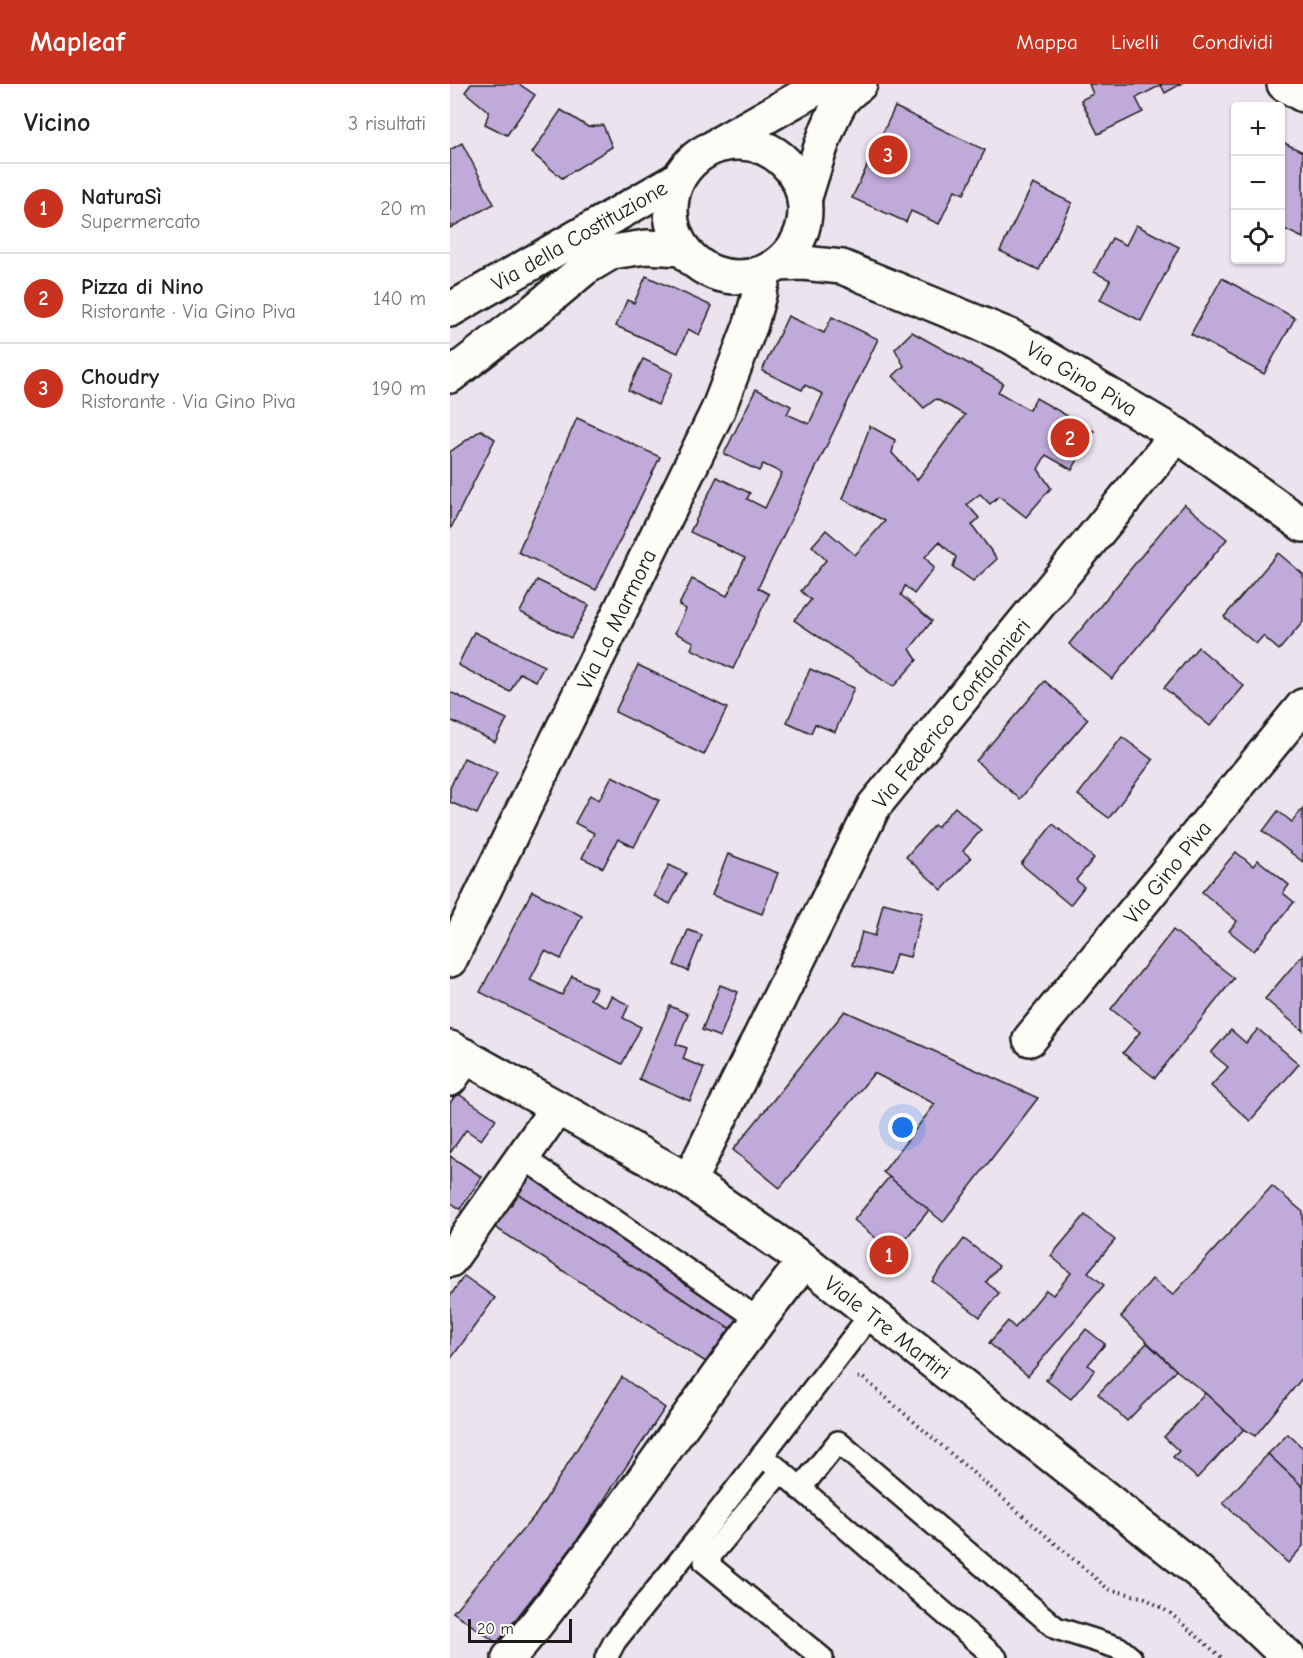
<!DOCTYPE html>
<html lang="it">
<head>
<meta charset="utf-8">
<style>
	:root { --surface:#fff; --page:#f2f2f2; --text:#222; --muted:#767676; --line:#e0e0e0; --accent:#c8321e }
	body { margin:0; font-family:"Comic Neue",sans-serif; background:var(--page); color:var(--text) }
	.controls { position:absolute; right:18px; top:18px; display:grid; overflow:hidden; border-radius:6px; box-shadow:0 2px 4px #0004 }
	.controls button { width:54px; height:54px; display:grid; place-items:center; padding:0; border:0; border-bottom:2px solid var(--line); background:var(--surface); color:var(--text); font:30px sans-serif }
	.scale { position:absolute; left:18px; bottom:15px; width:104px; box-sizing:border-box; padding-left:6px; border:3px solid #1c1c1c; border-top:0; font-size:16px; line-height:21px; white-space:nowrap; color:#1c1c1c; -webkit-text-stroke:4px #fdfcf7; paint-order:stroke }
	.you { position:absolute; left:453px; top:1044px; width:21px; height:21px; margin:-15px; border:4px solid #fff; border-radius:50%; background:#1a73e8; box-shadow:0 0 0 9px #1a73e833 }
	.badge { display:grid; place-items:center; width:39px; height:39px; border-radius:50%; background:var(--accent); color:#fff; font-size:20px; font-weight:700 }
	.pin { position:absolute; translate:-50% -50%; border:3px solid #fff; box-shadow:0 2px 6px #0006 }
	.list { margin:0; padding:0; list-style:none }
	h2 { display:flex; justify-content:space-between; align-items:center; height:78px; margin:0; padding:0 24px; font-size:26px }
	h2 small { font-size:20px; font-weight:400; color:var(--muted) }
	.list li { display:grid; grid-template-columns:39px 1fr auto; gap:18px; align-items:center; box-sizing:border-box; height:90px; padding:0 24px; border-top:2px solid var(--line) }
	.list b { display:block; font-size:22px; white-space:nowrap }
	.list p { margin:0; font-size:20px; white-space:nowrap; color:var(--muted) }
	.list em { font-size:20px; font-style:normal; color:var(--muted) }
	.icon { flex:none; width:33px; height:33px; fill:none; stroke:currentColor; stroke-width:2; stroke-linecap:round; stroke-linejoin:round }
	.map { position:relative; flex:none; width:853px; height:1574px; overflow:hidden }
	header { display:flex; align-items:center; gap:36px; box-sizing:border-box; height:84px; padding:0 30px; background:var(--accent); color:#fff }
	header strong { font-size:28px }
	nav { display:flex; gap:33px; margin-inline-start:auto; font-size:21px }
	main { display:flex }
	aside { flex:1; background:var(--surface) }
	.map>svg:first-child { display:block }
</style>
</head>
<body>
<header>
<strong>Mapleaf</strong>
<nav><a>Mappa</a><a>Livelli</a><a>Condividi</a></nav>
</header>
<main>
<aside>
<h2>Vicino<small>3 risultati</small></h2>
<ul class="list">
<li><span class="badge">1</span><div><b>NaturaSì</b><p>Supermercato</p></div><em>20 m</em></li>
<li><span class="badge">2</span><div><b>Pizza di Nino</b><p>Ristorante · Via Gino Piva</p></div><em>140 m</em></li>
<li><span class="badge">3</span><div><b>Choudry</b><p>Ristorante · Via Gino Piva</p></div><em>190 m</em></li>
</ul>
</aside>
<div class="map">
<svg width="853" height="1574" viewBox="0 0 853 1574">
	<rect width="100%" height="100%" fill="#ebe3ee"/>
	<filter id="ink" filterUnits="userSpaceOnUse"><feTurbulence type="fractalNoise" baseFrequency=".0167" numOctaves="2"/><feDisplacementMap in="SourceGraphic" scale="12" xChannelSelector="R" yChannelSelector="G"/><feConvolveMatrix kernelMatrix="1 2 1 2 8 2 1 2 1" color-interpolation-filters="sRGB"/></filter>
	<g filter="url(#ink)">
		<g fill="#c0aad9" stroke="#1c1c1c" stroke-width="1.5">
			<polygon points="21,0 69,0 85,11 57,51 35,40 39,28 15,8"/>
			<polygon points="639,0 731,0 715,9 711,1 686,14 693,28 648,50 631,16 643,10"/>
			<polygon points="445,23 535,66 514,110 505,106 489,140 461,127 456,138 402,114"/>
			<polygon points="111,26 138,43 153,41 162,63 112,94 82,69"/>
			<polygon points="830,57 853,68 853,154 830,143"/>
			<polygon points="12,59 44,120 0,144 0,66"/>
			<polygon points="583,100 622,119 589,186 550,167"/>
			<polygon points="686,141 729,163 691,237 650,216 660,196 644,188 662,154 676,161"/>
			<polygon points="196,192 262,222 249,251 238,245 228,269 166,242 177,216 184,219"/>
			<polygon points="772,194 845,234 814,290 741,250"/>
			<polygon points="338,232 374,249 382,233 428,255 308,504 319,510 283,585 241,565 244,558 225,549 236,525 229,521 242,495 277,512 295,474 240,448 267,393 300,409 297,415 315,424 332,389 313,380 309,387 274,370 306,305 341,322 337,330 359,340 373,310 355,301 352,306 312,287"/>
			<polygon points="462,248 553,299 548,308 579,326 586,314 644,347 622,386 596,371 588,385 601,404 576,433 549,412 540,420 530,410 517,420 529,434 522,441 547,475 523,497 503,483 506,473 489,458 475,473 484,484 464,510 455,502 451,511 482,537 460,565 467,576 443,603 344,536 361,516 351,507 376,476 362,462 376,446 405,471 435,437 393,415 420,342 445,356 442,369 467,396 515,331 486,315 474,324 443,292 454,282 445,265"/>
			<polygon points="193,275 223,289 208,321 178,306"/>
			<polygon points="127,334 210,373 146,506 68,468"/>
			<polygon points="31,346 45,355 0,446 0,368"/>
			<polygon points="734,420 777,455 662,595 619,560"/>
			<polygon points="828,469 853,490 853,538 829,566 813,552 806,560 774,533"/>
			<polygon points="87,496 139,521 121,554 70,528"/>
			<polygon points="24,548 94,582 86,597 70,589 60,608 8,581"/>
			<polygon points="748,563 794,602 760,642 714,604"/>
			<polygon points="188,581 277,624 254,671 165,628"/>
			<polygon points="360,585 404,604 385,648 365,640 361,649 337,638"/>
			<polygon points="595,597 638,635 570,715 526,677"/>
			<polygon points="0,608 57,635 45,658 0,636"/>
			<polygon points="672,653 703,676 659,734 628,711"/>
			<polygon points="14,674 47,689 27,730 0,718 0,704"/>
			<polygon points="162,692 209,716 184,763 168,755 153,784 132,774 144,749 125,739 140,711 149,716"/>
			<polygon points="505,723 531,746 513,767 521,774 492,806 456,773 484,741 487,743"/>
			<polygon points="853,724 853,778 813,747 828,727 842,738"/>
			<polygon points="603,740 644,774 626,796 634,803 620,821 571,780"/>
			<polygon points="786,768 803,782 808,776 839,801 833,809 844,818 804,867 779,847 787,837 752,808"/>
			<polygon points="278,770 328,789 312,830 262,811"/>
			<polygon points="219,781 236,789 220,820 204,812"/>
			<polygon points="82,807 132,832 111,875 95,867 80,896 112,911 122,892 146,904 140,915 156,923 161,912 179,921 173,934 191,943 172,980 30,908"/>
			<polygon points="433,819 472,829 460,873 446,870 440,891 403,881 412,848 425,852"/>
			<polygon points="238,846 252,851 238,887 224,881"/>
			<polygon points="723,846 784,894 705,994 673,969 690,948 661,925"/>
			<polygon points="853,870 853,947 815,915"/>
			<polygon points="270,901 288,908 270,953 252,946"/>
			<polygon points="220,922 238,930 226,960 237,964 233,975 254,984 240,1017 189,995"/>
			<polygon points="395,927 588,1014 493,1138 433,1088 485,1020 424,989 330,1104 283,1066"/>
			<polygon points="808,945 849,980 800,1037 761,1002 778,983 761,969 781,946 796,959"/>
			<polygon points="7,1009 46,1035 31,1056 16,1046 0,1069 0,1019"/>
			<polygon points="0,1072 32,1093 10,1125 0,1118"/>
			<polygon points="79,1089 293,1230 284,1247 65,1108"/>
			<polygon points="439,1093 479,1126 444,1169 404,1136"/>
			<polygon points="822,1102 853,1128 853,1293 805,1352 794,1345 755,1309 726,1286 671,1233 702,1195 723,1211"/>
			<polygon points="65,1108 284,1247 262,1282 43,1142"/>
			<polygon points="635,1131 665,1156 638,1188 654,1201 578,1292 539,1259 558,1237 565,1244 596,1206 603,1211 621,1189 601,1172"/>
			<polygon points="514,1155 549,1182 536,1198 549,1209 530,1233 482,1197"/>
			<polygon points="14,1192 45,1214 0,1276 0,1212"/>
			<polygon points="636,1245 655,1260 638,1281 645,1286 621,1315 596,1296"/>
			<polygon points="697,1259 726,1286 677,1337 648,1310"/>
			<polygon points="172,1293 215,1324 126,1458 47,1559 3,1528 87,1429"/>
			<polygon points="755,1309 794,1345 747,1394 723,1373 729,1367 714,1353"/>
			<polygon points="838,1350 853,1364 853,1403 818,1370"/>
			<polygon points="818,1370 853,1403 853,1462 838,1479 773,1419"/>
		</g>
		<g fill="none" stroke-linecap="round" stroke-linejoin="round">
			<g stroke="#1c1c1c" stroke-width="26">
				<g id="service">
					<polyline points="72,1073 308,1235"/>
					<polyline points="312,1371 546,1574"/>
					<polyline points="331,1387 255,1478 372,1574"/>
					<polyline points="350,1405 388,1358 606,1544 669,1564 681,1574"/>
					<polyline points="156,1574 165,1557 257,1443 421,1230"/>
				</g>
			</g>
			<g stroke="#1c1c1c" stroke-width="38">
				<g id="minor">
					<polyline points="834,0 853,11"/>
					<polyline points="0,226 228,95"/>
					<polyline points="0,292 84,227 135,184 162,168 196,163 233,165"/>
					<polyline points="0,876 268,326 301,240 315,188"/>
					<polyline points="580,955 853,622"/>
					<polyline points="0,995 16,972"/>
					<polyline points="239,1097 424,722 727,351"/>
					<polyline points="0,1176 107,1024"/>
					<path d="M59,1574c105,-127 192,-268 296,-397"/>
				</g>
			</g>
			<g stroke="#1c1c1c" stroke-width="38">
				<g id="tertiary">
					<circle cx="288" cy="126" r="67"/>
					<polyline points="268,60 374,0"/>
					<path d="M354,116c10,-30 20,-70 36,-97 5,-8 13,-14 20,-19"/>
					<polyline points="328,180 353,179 392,183 560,252 727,351 853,441"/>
				</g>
			</g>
			<g stroke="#1c1c1c" stroke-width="38">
				<polyline id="secondary" points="0,964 239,1097 355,1177 749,1488 839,1574"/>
			</g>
			<g stroke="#1c1c1c" stroke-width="4" stroke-dasharray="1.5 4.5" stroke-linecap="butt">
				<polyline points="252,194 278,196"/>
				<polyline points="408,1294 412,1293 658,1505 695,1514 720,1529 772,1574"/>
			</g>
			<use href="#service" stroke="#fdfcf7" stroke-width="21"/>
			<use href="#minor" stroke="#fdfcf7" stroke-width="33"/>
			<use href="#tertiary" stroke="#fdfcf7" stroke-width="33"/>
			<use href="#secondary" stroke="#fdfcf7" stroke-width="33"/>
		</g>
	</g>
	<g text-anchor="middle" stroke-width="4.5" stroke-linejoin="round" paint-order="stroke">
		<g font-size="22" fill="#1c1c1c" stroke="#fdfcf7">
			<text transform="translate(129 151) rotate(-30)" y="8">Via della Costituzione</text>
			<text transform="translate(632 294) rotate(31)" y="8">Via Gino Piva</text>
			<text transform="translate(166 535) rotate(-64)" y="8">Via La Marmora</text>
			<text transform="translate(501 629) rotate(-51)" y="8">Via Federico Confalonieri</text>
			<text transform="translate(717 788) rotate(-51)" y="8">Via Gino Piva</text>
			<text transform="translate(438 1243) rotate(38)" y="8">Viale Tre Martiri</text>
		</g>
	</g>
</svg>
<div class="controls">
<button>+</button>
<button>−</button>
<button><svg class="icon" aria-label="locate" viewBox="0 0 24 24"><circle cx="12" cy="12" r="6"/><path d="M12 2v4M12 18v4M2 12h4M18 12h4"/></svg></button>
</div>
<div class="scale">20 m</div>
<div class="you"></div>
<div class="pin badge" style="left:439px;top:1171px">1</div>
<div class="pin badge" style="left:620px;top:354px">2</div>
<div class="pin badge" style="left:438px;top:71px">3</div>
</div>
</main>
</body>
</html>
